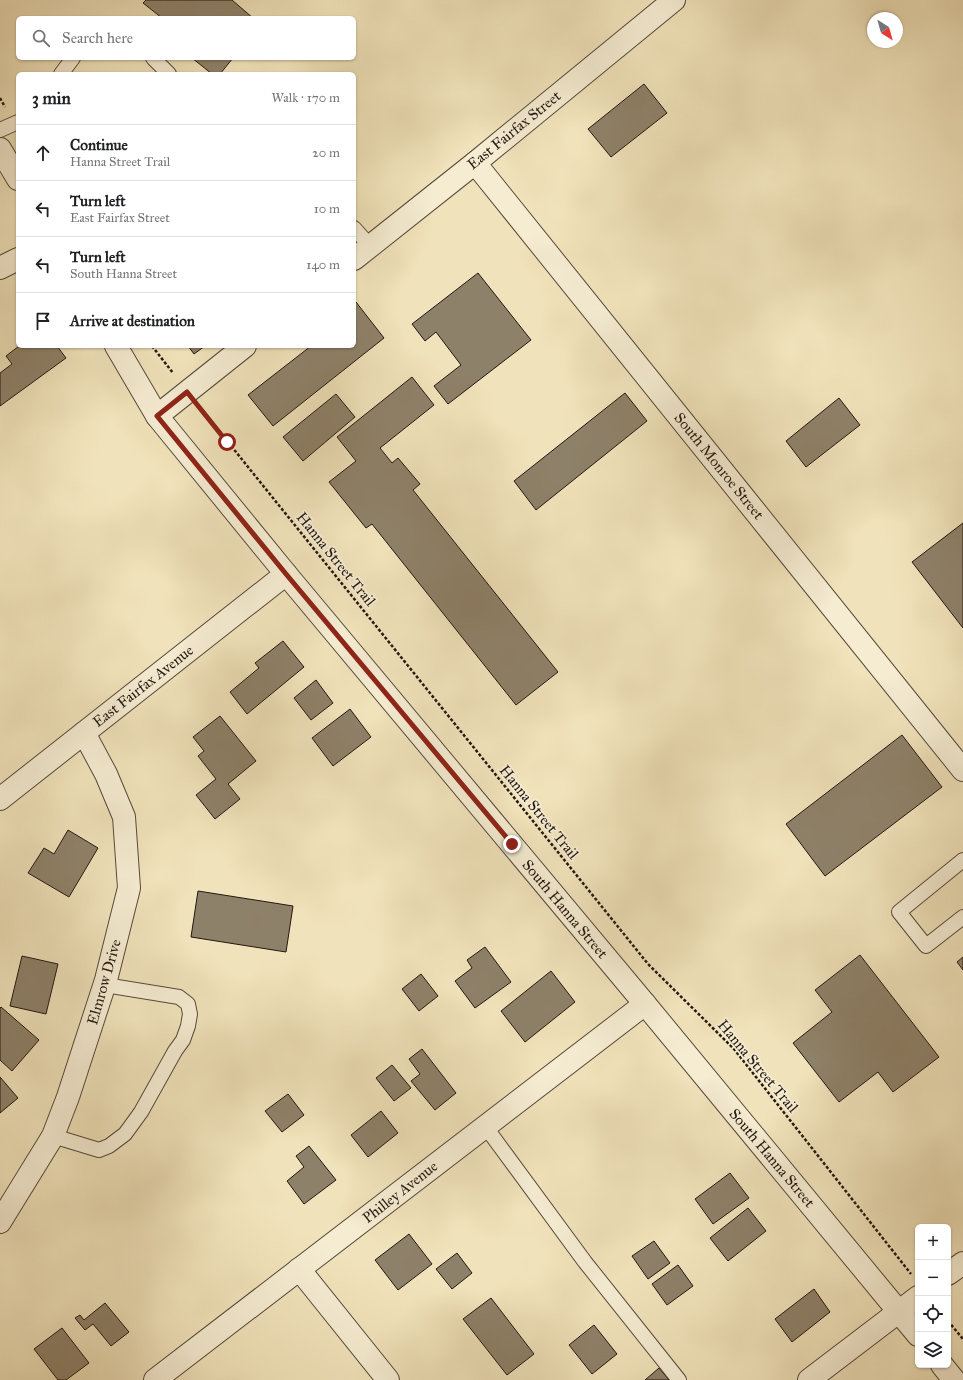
<!DOCTYPE html>
<html lang="en">
<head>
<meta charset="utf-8">
<style>
	:root { --surface:#fff; --page:#f6f6f6; --text:#202124; --muted:#757577; --line:#e0e0e0 }
	body { margin:0; font-family:"IM FELL Great Primer",serif; background:var(--page); color:var(--text) }
	.controls { position:absolute; right:12px; bottom:12px; display:grid; overflow:hidden; border-radius:6px; box-shadow:0 1px 3px #0004 }
	.controls button { width:36px; height:36px; display:grid; place-items:center; padding:0; border:0; border-bottom:1px solid var(--line); background:var(--surface); color:var(--text); font:20px sans-serif }
	.compass { position:absolute; left:867px; top:12px; width:36px; height:36px; border-radius:50%; background:var(--surface); box-shadow:0 1px 3px #0004; rotate:143deg }
	.stop { position:absolute; width:12px; height:12px; margin:-9px; border:3px solid #8f2418; border-radius:50%; background:#fff }
	.stop.end { background:#8f2418; border-color:#fff; box-shadow:0 1px 4px #0008 }
	.list { margin:0; padding:0; list-style:none }
	h2 { display:flex; justify-content:space-between; align-items:center; height:52px; margin:0; padding:0 16px; font-size:17px }
	h2 small { font-size:13px; font-weight:400; color:var(--muted) }
	.list li { display:grid; grid-template-columns:26px 1fr auto; gap:12px; align-items:center; box-sizing:border-box; height:56px; padding:0 16px; border-top:1px solid var(--line) }
	.list b { display:block; font-size:15px; white-space:nowrap }
	.list p { margin:0; font-size:13px; white-space:nowrap; color:var(--muted) }
	.list em { font-size:13px; font-style:normal; color:var(--muted) }
	.icon { flex:none; width:22px; height:22px; fill:none; stroke:currentColor; stroke-width:2; stroke-linecap:round; stroke-linejoin:round }
	.map { position:relative; flex:none; width:963px; height:1380px; overflow:hidden }
	.search { position:absolute; background:var(--surface); box-shadow:0 1px 3px #0004; left:16px; top:16px; width:340px; height:44px; display:flex; align-items:center; gap:10px; box-sizing:border-box; padding:0 14px; border-radius:6px; color:var(--muted); font-size:15px }
	.panel { position:absolute; background:var(--surface); box-shadow:0 1px 3px #0004; left:16px; top:72px; width:340px; height:276px; border-radius:6px }
	.map>svg:first-child { display:block }
</style>
</head>
<body>
<div class="map">
<svg width="963" height="1380" viewBox="0 0 963 1380">
	<rect width="100%" height="100%" fill="#f0e2ba"/>
	<filter id="stains"><feTurbulence type="fractalNoise" baseFrequency=".005" numOctaves="4"/><feColorMatrix values="0 0 0 0 .2 0 0 0 0 .09 0 0 0 0 .02 0 0 0 .5 -.17"/></filter>
	<radialGradient id="worn" r=".72"><stop offset=".6" stop-color="#630" stop-opacity="0"/><stop offset="1" stop-color="#630" stop-opacity=".3"/></radialGradient>
	<g fill="#8e8169" stroke="#231711">
		<polygon points="146,0 232,0 253,18 162,18 143,3"/>
		<polygon points="192,58 233,58 220,74 212,74"/>
		<polygon points="644,84 667,113 611,157 588,129"/>
		<polygon points="478,273 531,340 448,404 434,386 461,365 436,332 425,341 412,324"/>
		<polygon points="356,302 384,338 273,426 248,395 311,346 354,346 354,304"/>
		<polygon points="19,346 57,346 66,358 0,406 0,373 12,364 6,356"/>
		<polygon points="188,346 205,346 194,354"/>
		<polygon points="412,377 434,405 380,448 392,463 398,458 420,484 413,490 558,672 516,705 372,524 366,528 329,482 356,461 337,437"/>
		<polygon points="625,393 647,421 536,510 514,481"/>
		<polygon points="336,394 355,417 303,461 283,437"/>
		<polygon points="839,398 860,425 806,467 786,441"/>
		<polygon points="963,523 963,628 912,562"/>
		<polygon points="283,641 304,667 247,714 230,692 259,668 255,663"/>
		<polygon points="316,680 333,703 311,720 294,698"/>
		<polygon points="350,709 371,737 333,766 312,738"/>
		<polygon points="220,716 256,761 228,784 240,799 215,819 196,795 216,779 198,756 204,751 193,737"/>
		<polygon points="902,735 942,787 825,876 786,824"/>
		<polygon points="68,830 98,848 69,897 28,873 44,848 54,854"/>
		<polygon points="198,891 293,906 286,952 191,937"/>
		<polygon points="485,947 511,982 475,1008 455,981 472,968 467,960"/>
		<polygon points="860,955 939,1057 893,1092 878,1072 839,1102 793,1043 832,1012 815,990"/>
		<polygon points="22,956 58,964 46,1014 10,1006"/>
		<polygon points="963,957 963,970 957,962"/>
		<polygon points="551,971 575,1002 525,1042 501,1011"/>
		<polygon points="421,974 438,996 419,1011 402,989"/>
		<polygon points="1,1007 39,1040 12,1071 0,1060 0,1008"/>
		<polygon points="422,1049 456,1093 435,1110 411,1081 420,1074 409,1059"/>
		<polygon points="392,1065 411,1088 394,1101 376,1078"/>
		<polygon points="0,1077 18,1098 0,1113"/>
		<polygon points="288,1094 304,1115 282,1132 265,1111"/>
		<polygon points="381,1111 398,1133 368,1157 351,1135"/>
		<polygon points="309,1146 336,1180 304,1204 287,1181 304,1167 296,1156"/>
		<polygon points="730,1173 749,1198 713,1224 695,1199"/>
		<polygon points="748,1208 766,1231 728,1261 710,1238"/>
		<polygon points="409,1234 432,1264 398,1290 375,1260"/>
		<polygon points="654,1241 670,1263 648,1279 632,1256"/>
		<polygon points="457,1253 472,1273 452,1289 436,1269"/>
		<polygon points="678,1265 693,1286 667,1305 652,1284"/>
		<polygon points="814,1289 830,1312 792,1342 775,1319"/>
		<polygon points="491,1298 534,1354 507,1375 463,1319"/>
		<polygon points="105,1303 129,1332 111,1346 93,1324 85,1330 75,1318 80,1315 84,1320"/>
		<polygon points="594,1325 617,1354 592,1374 569,1345"/>
		<polygon points="62,1328 89,1363 66,1380 58,1380 34,1349"/>
		<polygon points="659,1368 669,1380 645,1380"/>
	</g>
	<g fill="none" stroke-linecap="round" stroke-linejoin="round">
		<g stroke="#564a3b" stroke-width="16">
			<g id="service">
				<polyline points="153,58 169,74"/>
				<polyline points="61,74 73,58"/>
				<polyline points="0,130 18,122"/>
				<polyline points="354,228 370,246"/>
				<polyline points="963,860 899,912 926,946 963,917"/>
				<polyline points="485,1126 585,1262 679,1380"/>
				<polyline points="53,1136 99,1150 109,1146 125,1134 141,1112 175,1051 183,1040 188,1026 190,1014 188,1004 179,997 105,985"/>
			</g>
		</g>
		<g stroke="#564a3b" stroke-width="24">
			<g id="minor">
				<polyline points="0,149 18,179"/>
				<polyline points="475,163 963,770"/>
				<polyline points="354,259 475,163 674,0"/>
				<polyline points="0,268 18,259"/>
				<polyline points="116,346 157,416 286,574 645,1004 918,1335"/>
				<polyline points="157,416 245,346"/>
				<polyline points="0,799 286,574"/>
				<polyline points="0,1222 53,1136 68,1097 106,980 129,888 124,817 106,774 84,733"/>
				<polyline points="299,1269 388,1380"/>
				<polyline points="942,1365 954,1380"/>
				<polyline points="155,1380 645,1004"/>
			</g>
		</g>
		<g stroke="#564a3b" stroke-width="24">
			<g id="tertiary">
				<polyline points="948,1274 963,1263"/>
				<polyline points="809,1380 918,1297"/>
			</g>
		</g>
		<g stroke="#231711" stroke-width="2.5" stroke-dasharray="3 2" stroke-linecap="butt">
			<polyline points="0,98 5,107"/>
			<polyline points="152,346 173,373"/>
			<polyline points="203,411 648,964 734,1049 911,1274"/>
			<polyline points="948,1321 963,1339"/>
		</g>
		<use href="#service" stroke="#f5ecd2" stroke-width="14"/>
		<use href="#minor" stroke="#f5ecd2" stroke-width="22"/>
		<use href="#tertiary" stroke="#f5ecd2" stroke-width="22"/>
	</g>
	<g fill="none" stroke-linecap="round" stroke-linejoin="round">
		<polyline stroke="#8f2418" stroke-width="5" points="227,442 187,392 157,416 286,574 512,844"/>
	</g>
	<g text-anchor="middle" stroke-width="3.5" stroke-linejoin="round" paint-order="stroke">
		<g font-size="15" fill="#231711" stroke="#f5ecd2">
			<text transform="translate(514 130) rotate(-39)" y="5">East Fairfax Street</text>
			<text transform="translate(719 466) rotate(51)" y="5">South Monroe Street</text>
			<text transform="translate(336 559) rotate(51)" y="5">Hanna Street Trail</text>
			<text transform="translate(143 686) rotate(-38)" y="5">East Fairfax Avenue</text>
			<text transform="translate(539 812) rotate(51)" y="5">Hanna Street Trail</text>
			<text transform="translate(565 909) rotate(50)" y="5">South Hanna Street</text>
			<text transform="translate(104 982) rotate(-74)" y="5">Elmrow Drive</text>
			<text transform="translate(758 1066) rotate(50)" y="5">Hanna Street Trail</text>
			<text transform="translate(772 1158) rotate(50)" y="5">South Hanna Street</text>
			<text transform="translate(400 1192) rotate(-38)" y="5">Philley Avenue</text>
		</g>
	</g>
	<rect width="100%" height="100%" filter="url(#stains)"/>
	<rect width="100%" height="100%" fill="url(#worn)"/>
</svg>
<div class="controls">
<button>+</button>
<button>−</button>
<button><svg class="icon" aria-label="locate" viewBox="0 0 24 24"><circle cx="12" cy="12" r="6"/><path d="M12 2v4M12 18v4M2 12h4M18 12h4"/></svg></button>
<button><svg class="icon" aria-label="layers" viewBox="0 0 24 24"><path d="M12 4l9 5-9 5-9-5zM3 14l9 5 9-5"/></svg></button>
</div>
<svg class="compass" viewBox="-18 -18 36 36"><path d="M0-13l5 13h-10z" fill="#e53935"/><path d="M0 13l5-13h-10z" fill="#757577"/></svg>
<div class="stop" style="left:227px;top:442px"></div>
<div class="stop end" style="left:512px;top:844px"></div>
<div class="search"><svg class="icon" aria-label="search" viewBox="0 0 24 24"><circle cx="10" cy="10" r="6"/><path d="M15 15l6 6"/></svg>Search here</div>
<section class="panel">
<h2>3 min<small>Walk · 170 m</small></h2>
<ul class="list">
<li><svg class="icon" aria-label="ahead" viewBox="0 0 24 24"><path d="M12 20V5M6 11l6-6 6 6"/></svg><div><b>Continue</b><p>Hanna Street Trail</p></div><em>20 m</em></li>
<li><svg class="icon" aria-label="left" viewBox="0 0 24 24"><path d="M17 20v-9H6M10 6l-5 5 5 5"/></svg><div><b>Turn left</b><p>East Fairfax Street</p></div><em>10 m</em></li>
<li><svg class="icon" aria-label="left" viewBox="0 0 24 24"><path d="M17 20v-9H6M10 6l-5 5 5 5"/></svg><div><b>Turn left</b><p>South Hanna Street</p></div><em>140 m</em></li>
<li><svg class="icon" aria-label="arrive" viewBox="0 0 24 24"><path d="M6 21V4h12l-3 4 3 4H6"/></svg><div><b>Arrive at destination</b></div></li>
</ul>
</section>
</div>
</body>
</html>
